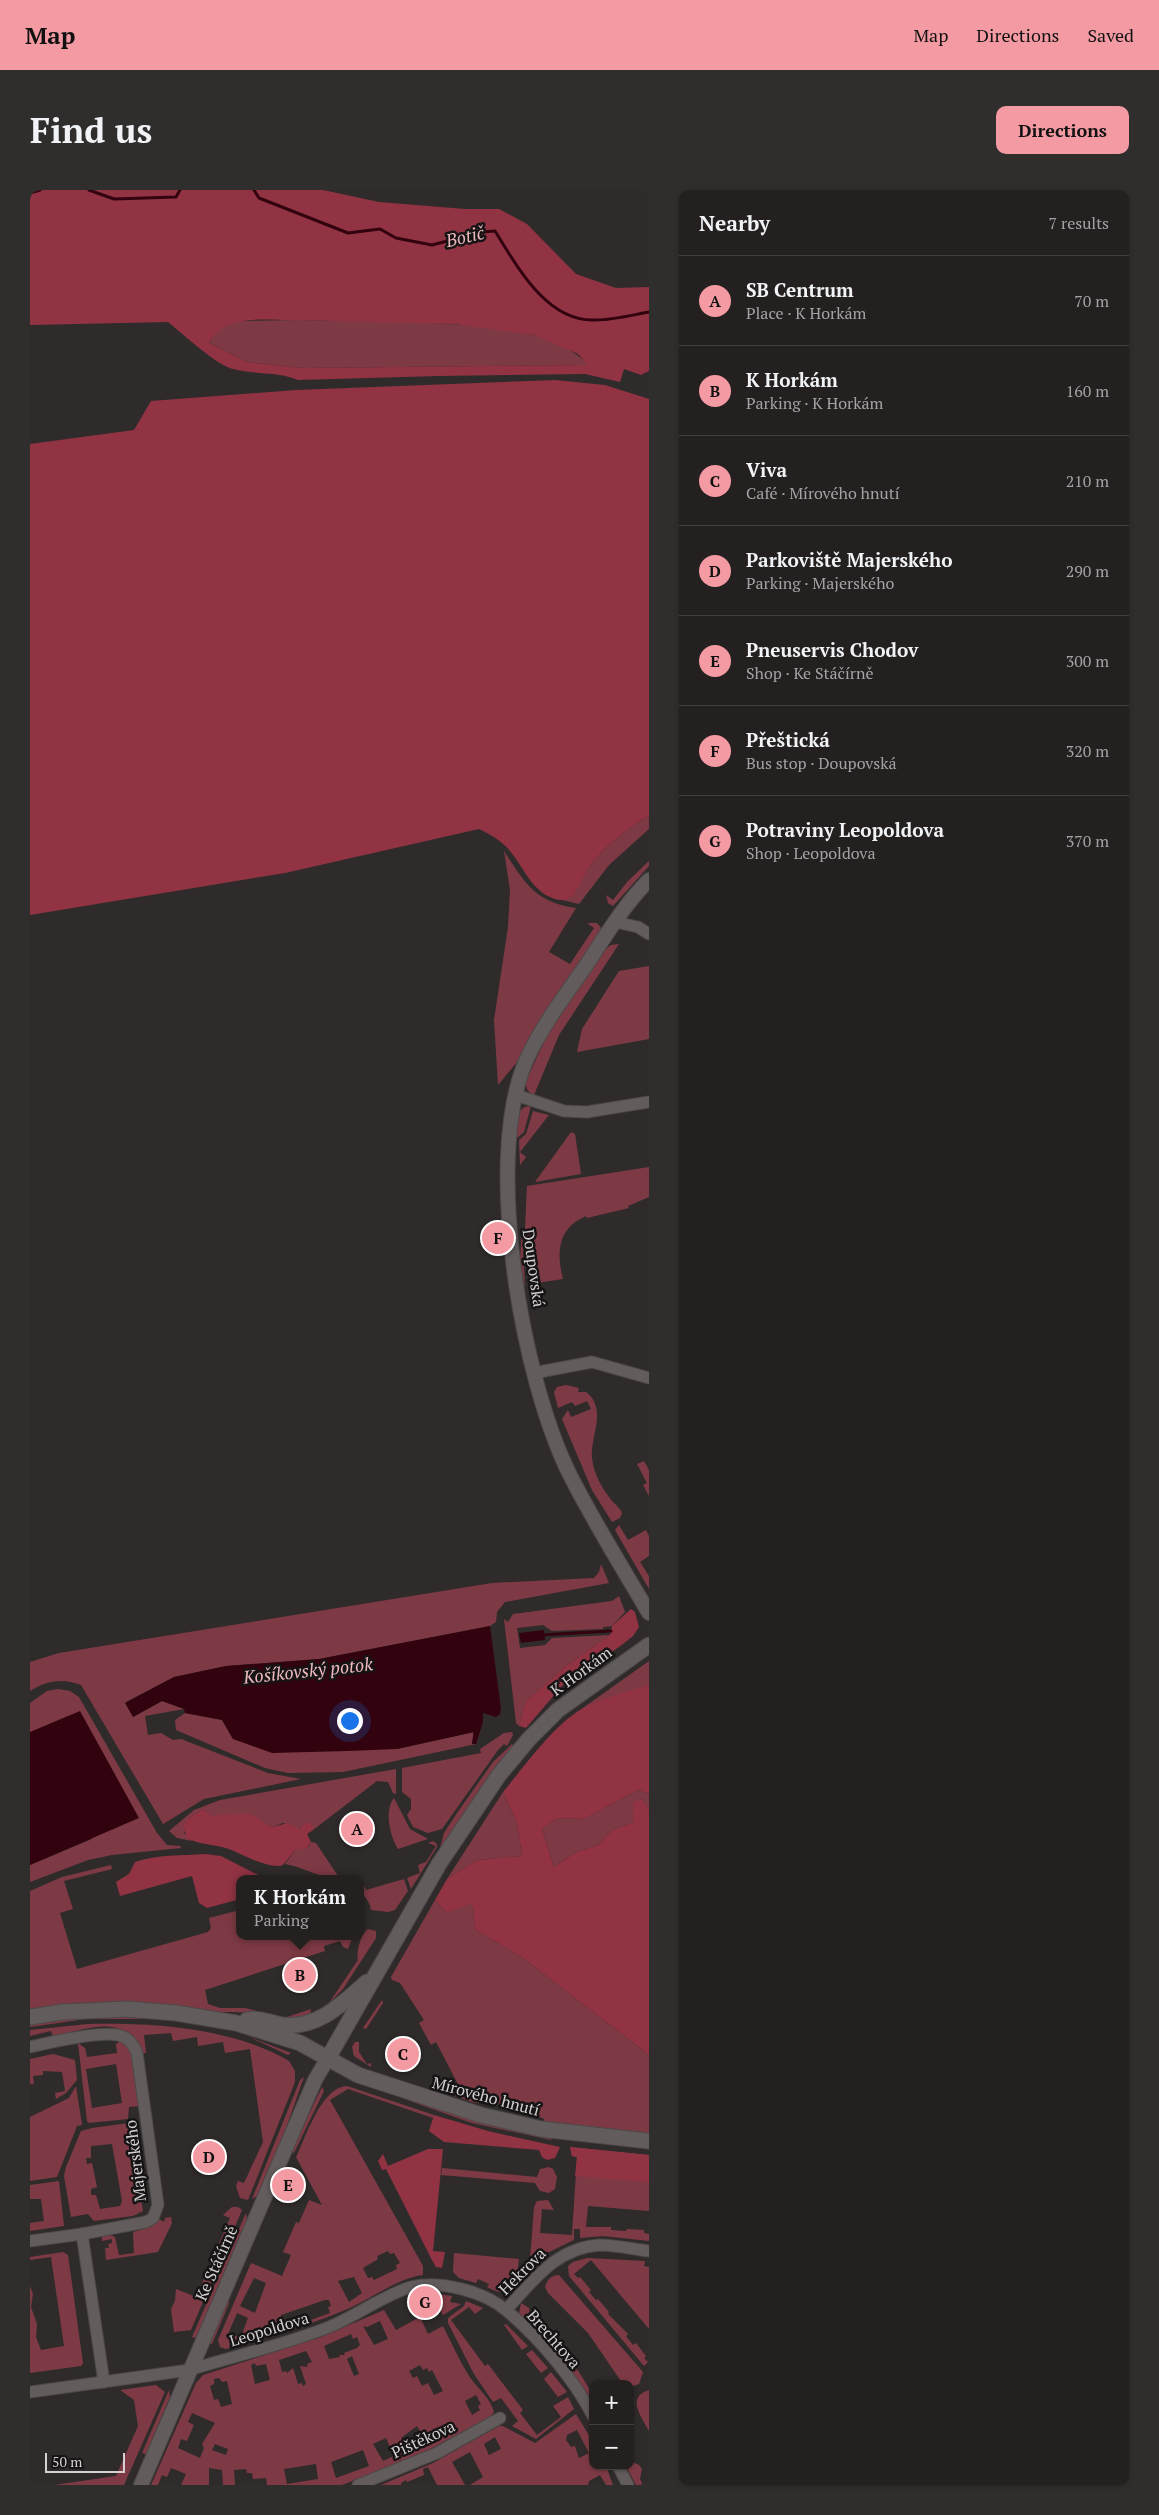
<!DOCTYPE html>
<html lang="en">
<head>
<meta charset="utf-8">
<style>
	:root { --surface:#242020; --page:#302d2d; --text:#f1f3f6; --muted:#a3a3a5; --line:#413e3e; --accent:#f49aa3 }
	body { margin:0; font-family:"PT Serif",serif; background:var(--page); color:var(--text) }
	.controls { position:absolute; right:15px; bottom:15px; display:grid; overflow:hidden; border-radius:10px; box-shadow:0 1px 4px #0004 }
	.controls button { width:45px; height:45px; display:grid; place-items:center; padding:0; border:0; border-bottom:1px solid var(--line); background:var(--surface); color:var(--text); font:25px sans-serif }
	.scale { position:absolute; left:15px; bottom:12px; width:80px; box-sizing:border-box; padding-left:5px; border:2px solid #d5d1d2; border-top:0; font-size:14px; line-height:18px; white-space:nowrap; color:#d5d1d2; -webkit-text-stroke:4px #161414; paint-order:stroke }
	.you { position:absolute; left:319px; top:1530px; width:18px; height:18px; margin:-12px; border:4px solid #fff; border-radius:50%; background:#1a73e8; box-shadow:0 0 0 8px #1a73e833 }
	.badge { display:grid; place-items:center; width:32px; height:32px; border-radius:50%; background:var(--accent); color:#111; font-size:16px; font-weight:700 }
	.pin { position:absolute; translate:-50% -50%; border:2px solid #fff; box-shadow:0 1px 5px #0006 }
	.popup { position:absolute; left:206px; top:1685px; width:128px; height:65px; box-sizing:border-box; display:grid; place-content:center; border-radius:10px; background:var(--surface); filter:drop-shadow(0 1px 4px #0005); font-size:16px; white-space:nowrap; color:var(--muted) }
	.popup b { font-size:19px; color:var(--text) }
	.popup::after { content:''; position:absolute; left:50%; top:100%; margin-left:-10px; border:10px solid transparent; border-top-color:var(--surface) }
	.list { margin:0; padding:0; list-style:none }
	h2 { display:flex; justify-content:space-between; align-items:center; height:65px; margin:0; padding:0 20px; font-size:21px }
	h2 small { font-size:16px; font-weight:400; color:var(--muted) }
	.list li { display:grid; grid-template-columns:32px 1fr auto; gap:15px; align-items:center; box-sizing:border-box; height:90px; padding:0 20px; border-top:1px solid var(--line) }
	.list b { display:block; font-size:19px; white-space:nowrap }
	.list p { margin:0; font-size:16px; white-space:nowrap; color:var(--muted) }
	.list em { font-size:16px; font-style:normal; color:var(--muted) }
	.map { position:relative; flex:none; width:619px; height:2295px; overflow:hidden; border-radius:10px }
	header { display:flex; align-items:center; gap:30px; box-sizing:border-box; height:70px; padding:0 25px; background:var(--accent); color:#111 }
	header strong { font-size:24px }
	nav { display:flex; gap:28px; margin-inline-start:auto; font-size:18px }
	.intro { display:flex; align-items:center; justify-content:space-between; box-sizing:border-box; height:120px; padding:0 30px }
	h1 { margin:0; font-size:35px }
	.button { padding:12px 22px; border-radius:10px; background:var(--accent); color:#111; font-size:18px; font-weight:700 }
	main { display:flex; gap:30px; padding:0 30px }
	aside { flex:1; background:var(--surface); border-radius:10px; box-shadow:0 1px 4px #0004 }
	.map>svg:first-child { display:block }
</style>
</head>
<body>
<header>
<strong>Map</strong>
<nav><a>Map</a><a>Directions</a><a>Saved</a></nav>
</header>
<div class="intro"><h1>Find us</h1><a class="button">Directions</a></div>
<main>
<div class="map">
<svg width="619" height="2295" viewBox="0 0 619 2295">
	<rect width="100%" height="100%" fill="#302b2b"/>
	<g fill="#7e3a44" fill-rule="evenodd">
		<path d="M267,130c78,2 159,-1 236,15 19,4 42,16 56,30l-286,3 -56,-6 -38,-19 8,-13 16,-9z"/>
		<path d="M619,626v13l-40,36 -30,39 -17,-4c14,-1 18,-19 25,-29 14,-22 39,-42 62,-55z"/>
		<path d="M474,661c21,32 31,51 72,57l-27,44 21,12 24,-36 -7,-5h10l5,6 -71,106 -13,26 -20,24 -4,-65 14,-93 2,-37z"/>
		<polygon points="619,671 619,676 583,716 578,713 576,705 583,710 597,692"/>
		<path d="M589,754l-60,91 -25,60c-6,-2 -9,-8 -8,-14l22,-48 55,-82 8,-6z"/>
		<polygon points="619,776 619,849 547,862 552,839 589,781"/>
		<polygon points="501,916 494,942 486,949 489,922 494,917"/>
		<polygon points="503,921 519,925 490,962 496,967 490,975 489,950 496,944"/>
		<polygon points="541,942 545,944 551,984 505,992"/>
		<path d="M619,977v30l-21,9 1,2 -42,10 -1,-2c-28,12 -30,36 -23,63l-33,5 -5,-55 2,-43z"/>
		<polygon points="492,1039 495,1098 490,1071"/>
		<path d="M536,1195l13,3 -1,4h8c22,17 4,44 6,66 2,17 10,30 20,43 4,4 8,7 10,12l-2,5 -8,4 -20,-32 -30,-71 6,-9 3,7 20,-8 -4,-8 -12,5 -3,-4 -14,6 -4,-16 3,-5z"/>
		<polygon points="614,1271 619,1280 619,1306 613,1295 617,1293 607,1274"/>
		<polygon points="589,1335 598,1350 616,1340 619,1346 619,1366 610,1372 619,1386 619,1399 585,1340"/>
		<path d="M571,1374l8,19 -104,19 -8,10 -1,10 -6,4 -171,33 -93,7 -52,11 -48,25 7,15 29,-16 22,8 -39,7 3,19 13,-2 12,7 8,-1 87,34 33,6 -97,20 -41,25 -82,-139c-18,-7 -34,-5 -51,6v-29l29,-9 433,-70 102,-5 5,-6z"/>
		<polygon points="589,1406 595,1422 582,1436 573,1437 573,1439 522,1441 513,1435 487,1438 490,1458 515,1455 522,1448 580,1445 537,1475 495,1512 489,1536 486,1533 474,1429 478,1432 483,1424 582,1411"/>
		<polygon points="619,1471 619,1495 550,1520"/>
		<polygon points="28,1499 40,1501 49,1507 127,1643 137,1655 150,1656 151,1658 82,1665 58,1670 0,1692 0,1675 62,1649 0,1542 0,1513 17,1501"/>
		<polygon points="155,1523 192,1530 203,1549 367,1559 444,1542 442,1553 446,1554 313,1582 258,1583 235,1578 146,1540 145,1530"/>
		<polygon points="482,1542 483,1545 477,1556 474,1554 468,1560 412,1639 398,1643 383,1637 377,1625 381,1619 381,1609 372,1602 372,1578 451,1563 450,1559 474,1543"/>
		<polygon points="482,1554 484,1556 445,1606 386,1699 410,1658 414,1643 427,1623 463,1572"/>
		<polygon points="366,1579 366,1604 363,1603 358,1592 347,1591 283,1640 283,1636 273,1635 269,1639 253,1633 242,1637 228,1629 183,1627 173,1619 159,1628 154,1643 162,1651 147,1648 139,1641 164,1620 190,1610"/>
		<polygon points="608,1600 619,1604 619,1620 612,1609 604,1632 582,1640 568,1655 546,1662 524,1677 512,1639 528,1628 554,1629"/>
		<polygon points="473,1602 487,1633 492,1666 447,1670 417,1689"/>
		<path d="M364,1608l16,31 18,10 -30,10c-8,-13 -14,-39 -4,-51z"/>
		<polygon points="403,1651 407,1654 407,1657 381,1699 377,1688 390,1683 388,1675 396,1672 406,1656 398,1653"/>
		<path d="M281,1652l5,1 24,36c-19,0 -36,-12 -55,-15l11,-15 12,-2z"/>
		<path d="M81,1675l1,4 -48,12 9,28 -13,4 17,56 131,-37 3,-4 -2,-10 31,-8v26h113l-5,13 -5,-2 -3,-6 -16,5 1,5 -120,39 3,14 12,4h25l39,10 27,-9 -2,10c-23,5 -39,-2 -61,-6 -12,-2 -25,0 -38,-2 -63,-8 -117,-12 -180,-1v-119l32,-14z"/>
		<path d="M374,1689l4,12 -13,19 -7,2 -17,-2c-1,-11 -12,-16 -9,-26l1,-1 3,7z"/>
		<path d="M405,1710l12,13 24,-11c5,10 1,18 5,28l47,28 126,97v79l-105,-11v-4l-19,-8 -34,-8h-16l-24,-8 9,-7 -24,-46 -5,3 -12,-22 5,-3 -24,-37 -8,-3 -1,-3z"/>
		<path d="M338,1739l8,2v7l-33,51 -14,14 29,-43c-2,-9 3,-26 10,-31z"/>
		<polygon points="352,1810 353,1813 336,1839 333,1838"/>
		<polygon points="87,1826 112,1827 112,1829 56,1829 0,1837 0,1834 32,1829"/>
		<path d="M58,1834c67,-1 142,3 201,37l6,10v11l-47,118 -8,-2 -4,-12 2,-5 6,2 19,-41 -13,-93 -25,4 -2,-11 -25,4 -1,-9 -24,4 -2,-8 -27,2 2,18h-3c-18,-41 -57,-24 -90,-16l-2,-6 -21,5v-6z"/>
		<polygon points="217,1846 261,1863 258,1865"/>
		<path d="M89,1852h5l8,13 8,51 -11,1 -1,12 -39,4 -2,-2 -9,-78 7,5 2,9 30,-4 -1,-9zM86,1874l6,39 -30,5 -6,-39z"/>
		<polygon points="325,1852 329,1852 329,1862 337,1874 341,1873 341,1877 324,1866 322,1857"/>
		<polygon points="23,1864 45,1870 47,1890 36,1903 26,1909 25,1903 35,1901 32,1882 13,1881 13,1885 3,1886 4,1894 0,1894 0,1869"/>
		<polygon points="274,1887 255,1941 227,2006 222,2009 270,1890"/>
		<polygon points="46,1896 52,1935 47,1936 27,1987 0,1991 0,1927 39,1908"/>
		<path d="M317,1896l87,29 -1,3 -85,-29 -18,11 93,166v9c-27,4 -49,22 -73,33 -40,17 -82,29 -124,41l-6,-2 -2,-7 33,-77 31,13 9,-21 -8,-3 13,-30 3,1 10,-23 13,5 -26,-48c10,-20 25,-70 51,-71zM358,2061l2,3 4,-1 6,10 -4,2 1,4 -23,11 -2,-3 -4,1 -5,-10 15,-9 -1,-3zM324,2087l8,16 -13,9 -11,-21zM224,2088l12,5 -11,30 -15,-7zM295,2110h4l2,6 -3,1 2,6 -44,16 -2,-4 -4,1 -2,-7 3,-1v-3zM207,2123l11,5 -7,19 -13,-3z"/>
		<polygon points="292,1897 294,1901 264,1963 261,1961"/>
		<polygon points="377,1910 522,1947 521,1950 442,1933"/>
		<path d="M99,1933l14,88 -10,5 -39,5 -6,-7 -17,3 -7,-41 2,-9 15,-36 11,-3zM82,1954l10,57 -2,5 -20,3 -4,-14h-5v-6l6,-2 -5,-24 -5,1 -1,-6h5v-12z"/>
		<path d="M540,1957l79,8v56l-61,-5 -2,21h25v3l15,1 1,-2 17,1v3l5,1v7l-46,-5 -23,2v-9h-6v11c-7,3 -40,20 -44,20l4,-53 3,-6 11,-1 6,10 -12,-1 -2,24 32,2 5,-78 -5,-1z"/>
		<polygon points="519,1977 523,1979 527,1987 525,1999 519,2003 510,2001 505,1993 411,1985 412,1978 507,1987 510,1979"/>
		<polygon points="29,1991 34,2036 0,2041 0,2033 14,2031 11,2009 0,2009 0,1995"/>
		<polygon points="202,2017 208,2017 212,2020 161,2140 144,2142 141,2119 145,2111 146,2099 166,2107 200,2028 193,2025"/>
		<polygon points="216,2023 217,2029 166,2148 162,2147"/>
		<polygon points="141,2027 142,2033 128,2062 76,2070 75,2058 79,2058 78,2054 82,2053 82,2049 72,2051 72,2046 80,2045 85,2047 89,2065 104,2063 103,2042 120,2037 129,2029 134,2032 135,2028"/>
		<polygon points="33,2062 38,2065 53,2173 51,2176 0,2183 0,2096 3,2104 1,2117 7,2134 6,2147 11,2160 34,2156 21,2067 0,2070 0,2067"/>
		<path d="M424,2063l65,6c-3,23 -3,44 -32,28l2,-3 -11,-5 -2,4 -17,-5 -6,-6z"/>
		<polygon points="557,2068 615,2071 614,2076 619,2077 619,2139 561,2070 544,2084 548,2088 550,2087 561,2100 559,2102 566,2110 568,2109 579,2122 578,2124 598,2144 596,2146 603,2155 606,2153 616,2166 614,2168 618,2172 614,2176 539,2086 538,2076 543,2072"/>
		<path d="M529,2085l84,97 -4,12 -9,3v-3h-7l-35,-51 -40,-40 -3,-6c2,-7 6,-12 14,-12z"/>
		<polygon points="401,2103 422,2106 420,2112 431,2114 413,2125"/>
		<polygon points="200,2111 182,2154 178,2153 193,2118"/>
		<polygon points="436,2111 453,2118 445,2124 439,2117 421,2130 455,2176 458,2174 493,2220 490,2223 507,2245 531,2227 523,2216 538,2207 544,2219 506,2249 482,2236 488,2231 471,2208 463,2212 444,2184 418,2133 418,2128 434,2116"/>
		<polygon points="491,2113 499,2118 501,2130 549,2182 563,2205 563,2214 537,2176 491,2127 489,2123"/>
		<path d="M354,2120l12,20 24,-13 8,17 15,-8c8,16 16,34 26,50 8,12 21,21 25,36l-4,5 -73,39 -75,29h-75l-1,-7 -13,1 -1,-6h-5l-1,-4 -12,1 1,15h-12l-1,-15 -13,-2v17h-28l5,-11 -15,-6 -4,9 -5,-2 -4,10h-7l45,-102 7,-8 118,-38zM350,2131l8,18 -14,6 -11,-19 4,1zM321,2144l2,5 4,-2 3,8 -3,3 -13,5 1,2h-6l1,2 -11,2 -5,-13zM276,2161l6,11 -5,2 1,3 -8,-1 6,18 -3,2 -1,-3 -4,1 -5,-16 -6,5 -1,-2 -4,1 -3,-12zM322,2166l7,18 -5,2 -7,-17zM225,2173l1,3 10,-2 4,16 -15,4 -4,-19zM390,2175l3,5 4,-2 2,4 3,-2 11,21 -9,4 -6,-12 -6,3 -5,-10 -4,2 -4,-7zM189,2188l3,4 5,-1 5,23 -11,3 -3,-8 -4,1 -4,-14 4,-2v-5zM446,2205l5,9 -3,2 2,4 -8,5 -7,-14zM162,2223l23,10 -13,21 2,4 -4,10 -22,-10 3,-9 6,2 6,-14 1,-2 -6,-3zM387,2236l6,10 -4,2 3,6 -14,7 -7,-13zM356,2248l8,18 -11,5 -10,-17zM185,2254l13,5 -2,6 -14,-5zM333,2260l6,16 -33,12 -5,-16zM286,2274l2,15 -31,5 -3,-15z"/>
		<polygon points="476,2134 498,2156 492,2160 474,2135"/>
		<polygon points="502,2160 518,2178 511,2183 496,2164"/>
		<polygon points="521,2182 537,2202 528,2207 514,2189"/>
		<polygon points="126,2195 135,2202 94,2295 24,2295 86,2286 108,2236 104,2210 90,2200"/>
		<polygon points="139,2200 140,2207 116,2264 112,2263"/>
		<path d="M619,2200v41c-8,-15 -23,-34 0,-41z"/>
		<path d="M546,2224l17,28v24h13l7,19h-7l-6,-10 -11,6 -1,4h-118l13,-8 -13,-25 -18,10 13,23h-28l-9,-18 -5,2 1,6 -17,7 -1,-2 -5,3v2h-20l52,-22 66,-37h4l32,17zM547,2240l12,23 -10,5 -4,-12 -4,1 -5,-7 1,-5zM465,2247l6,12 -12,6 -5,-11z"/>
		<polygon points="600,2271 609,2275 612,2279 610,2289 613,2295 606,2295 596,2276 600,2276"/>
	</g>
	<g fill="#913343" fill-rule="evenodd">
		<path d="M0,0h293l56,12 86,7h34l28,15 49,50 40,14 33,-1v84l-8,4 -17,-6 -4,13 -35,-8 -147,2 -140,4c-21,-9 -43,-5 -65,-11 -17,-4 -50,-35 -65,-47l-138,3zM267,130l157,4 80,11 44,19 10,11 -285,3 -56,-6 -38,-19c17,-31 57,-22 88,-23z"/>
		<path d="M525,190l50,5 44,14v417c-23,13 -48,33 -62,55 -7,11 -12,31 -27,29 -31,-5 -37,-40 -58,-57 -7,-6 -15,-10 -23,-14l-194,44 -255,42v-471l104,-14 17,-29 145,-11z"/>
		<polygon points="601,1419 605,1422 609,1437 603,1446 593,1454 575,1467 560,1472 532,1496 496,1538 489,1536 495,1512 537,1475 580,1445 582,1436"/>
		<path d="M619,1495v109l-11,-4 -54,29 -26,-1 -16,11 12,38 22,-15 22,-7 14,-15 22,-8 -1,-20 9,-3 7,11v245l-126,-97 -47,-28c-4,-10 0,-18 -5,-27l-24,10 -12,-13 12,-21 30,-19 45,-4 -5,-33 -14,-31c20,-24 50,-66 77,-82 20,-12 46,-18 69,-25z"/>
		<path d="M173,1619l10,8 4,-2 26,-1 9,1 20,12 16,-4 11,6 6,-6h3l5,3v4l-6,4 4,8 -5,7h-10l-13,16c-12,5 -42,-11 -54,-16 -14,-5 -30,-4 -42,-11l-4,-12 6,-8z"/>
		<path d="M175,1664l16,2 45,23h-26v20l-33,9 -8,-5 -7,-27 -72,20 -4,-14 13,-8 6,-12c22,-8 48,-6 70,-8z"/>
		<polygon points="404,1925 458,1941 530,1957 525,1968 517,1970 512,1967 509,1960 414,1952 399,1941"/>
		<polygon points="540,1957 619,1965 619,1992 545,1986 547,1967 542,1966"/>
		<polygon points="398,1959 413,1959 403,2061 415,2062 412,2078 406,2077 403,2072 356,1979 352,1980 348,1971 353,1964 358,1976"/>
	</g>
	<g fill="#32030e">
		<polygon points="460,1436 471,1519 470,1524 466,1527 453,1523 453,1532 446,1554 442,1554 444,1539 444,1542 367,1559 318,1561 242,1563 203,1549 192,1530 155,1523 154,1519 132,1511 103,1527 95,1513 144,1487 196,1476 289,1469"/>
		<polygon points="514,1440 515,1450 491,1453 489,1443"/>
		<polygon points="50,1521 109,1628 0,1675 0,1542"/>
	</g>
	<g fill="none" stroke-linecap="round" stroke-linejoin="round">
		<g stroke="#32030e" stroke-width="3">
			<polyline points="59,0 84,9 146,7 150,0"/>
			<path d="M224,0l5,8 89,35 32,-4 16,9 36,7 50,-13 13,-1c22,35 52,92 101,89 17,0 36,-5 53,-8"/>
			<polyline points="0,3 10,0"/>
			<polyline points="510,1445 581,1441"/>
		</g>
		<g stroke="#4d4848" stroke-width="13">
			<g id="minor">
				<polyline points="585,732 608,737 619,744"/>
				<polyline points="486,905 534,921 557,922 619,912"/>
				<polyline points="504,1183 562,1172 619,1188"/>
				<path d="M0,1857c21,-5 68,-16 88,-12 10,2 16,10 19,18l21,152 -5,13 -7,4 -64,12 22,148"/>
				<polyline points="0,2051 52,2044"/>
				<path d="M476,2120c27,-29 50,-62 93,-65 16,0 34,4 50,6"/>
				<path d="M0,2202l159,-22 17,-5c41,-12 83,-22 123,-38 25,-10 57,-33 82,-40 29,-7 73,4 96,24 32,27 67,68 86,105"/>
				<polyline points="588,2276 598,2295"/>
				<polyline points="328,2295 407,2263 470,2228"/>
			</g>
		</g>
		<g stroke="#4d4848" stroke-width="16">
			<g id="tertiary">
				<path d="M619,690c-25,25 -43,55 -62,84 -22,32 -47,64 -62,99 -41,100 -3,315 44,410 24,48 53,94 80,140"/>
				<polyline points="111,2295 285,1890 298,1868"/>
			</g>
		</g>
		<g stroke="#4d4848" stroke-width="17">
			<g id="secondary">
				<polyline points="0,1827 32,1822 97,1819 146,1823 206,1833 270,1853 328,1885 451,1925 511,1939 619,1951"/>
				<path d="M217,1830c11,-3 24,3 35,5 36,4 60,-21 85,-43"/>
				<polyline points="298,1868 409,1674 469,1585 499,1549 528,1520 619,1455"/>
			</g>
		</g>
		<use href="#minor" stroke="#625c5d" stroke-width="11"/>
		<use href="#tertiary" stroke="#625c5d" stroke-width="14"/>
		<use href="#secondary" stroke="#625c5d" stroke-width="15"/>
	</g>
	<g text-anchor="middle" stroke-width="5" stroke-linejoin="round" paint-order="stroke">
		<g font-size="16" fill="#d5d1d2" stroke="#161414">
			<text transform="translate(504 1078) rotate(82)" y="6">Doupovská</text>
			<text transform="translate(551 1481) rotate(-36)" y="6">K Horkám</text>
			<text transform="translate(456 1906) rotate(15)" y="6">Mírového hnutí</text>
			<text transform="translate(105 1971) rotate(-97)" y="6">Majerského</text>
			<text transform="translate(186 2073) rotate(-66)" y="6">Ke Stáčírně</text>
			<text transform="translate(492 2081) rotate(-45)" y="6">Hekrova</text>
			<text transform="translate(239 2139) rotate(-17)" y="6">Leopoldova</text>
			<text transform="translate(524 2149) rotate(49)" y="6">Brechtova</text>
			<text transform="translate(393 2249) rotate(-25)" y="6">Pištěkova</text>
		</g>
		<g font-size="18" font-style="italic" fill="#eeb9bd" stroke="#161414">
			<text transform="translate(435 47) rotate(-13)" y="6">Botič</text>
			<text transform="translate(278 1481) rotate(-6)" y="6">Košíkovský potok</text>
		</g>
	</g>
</svg>
<div class="controls">
<button>+</button>
<button>−</button>
</div>
<div class="scale">50 m</div>
<div class="you"></div>
<div class="pin badge" style="left:327px;top:1639px">A</div>
<div class="pin badge" style="left:270px;top:1785px">B</div>
<div class="popup"><b>K Horkám</b>Parking</div>
<div class="pin badge" style="left:373px;top:1864px">C</div>
<div class="pin badge" style="left:179px;top:1967px">D</div>
<div class="pin badge" style="left:258px;top:1995px">E</div>
<div class="pin badge" style="left:468px;top:1048px">F</div>
<div class="pin badge" style="left:395px;top:2112px">G</div>
</div>
<aside>
<h2>Nearby<small>7 results</small></h2>
<ul class="list">
<li><span class="badge">A</span><div><b>SB Centrum</b><p>Place · K Horkám</p></div><em>70 m</em></li>
<li><span class="badge">B</span><div><b>K Horkám</b><p>Parking · K Horkám</p></div><em>160 m</em></li>
<li><span class="badge">C</span><div><b>Viva</b><p>Café · Mírového hnutí</p></div><em>210 m</em></li>
<li><span class="badge">D</span><div><b>Parkoviště Majerského</b><p>Parking · Majerského</p></div><em>290 m</em></li>
<li><span class="badge">E</span><div><b>Pneuservis Chodov</b><p>Shop · Ke Stáčírně</p></div><em>300 m</em></li>
<li><span class="badge">F</span><div><b>Přeštická</b><p>Bus stop · Doupovská</p></div><em>320 m</em></li>
<li><span class="badge">G</span><div><b>Potraviny Leopoldova</b><p>Shop · Leopoldova</p></div><em>370 m</em></li>
</ul>
</aside>
</main>
</body>
</html>
